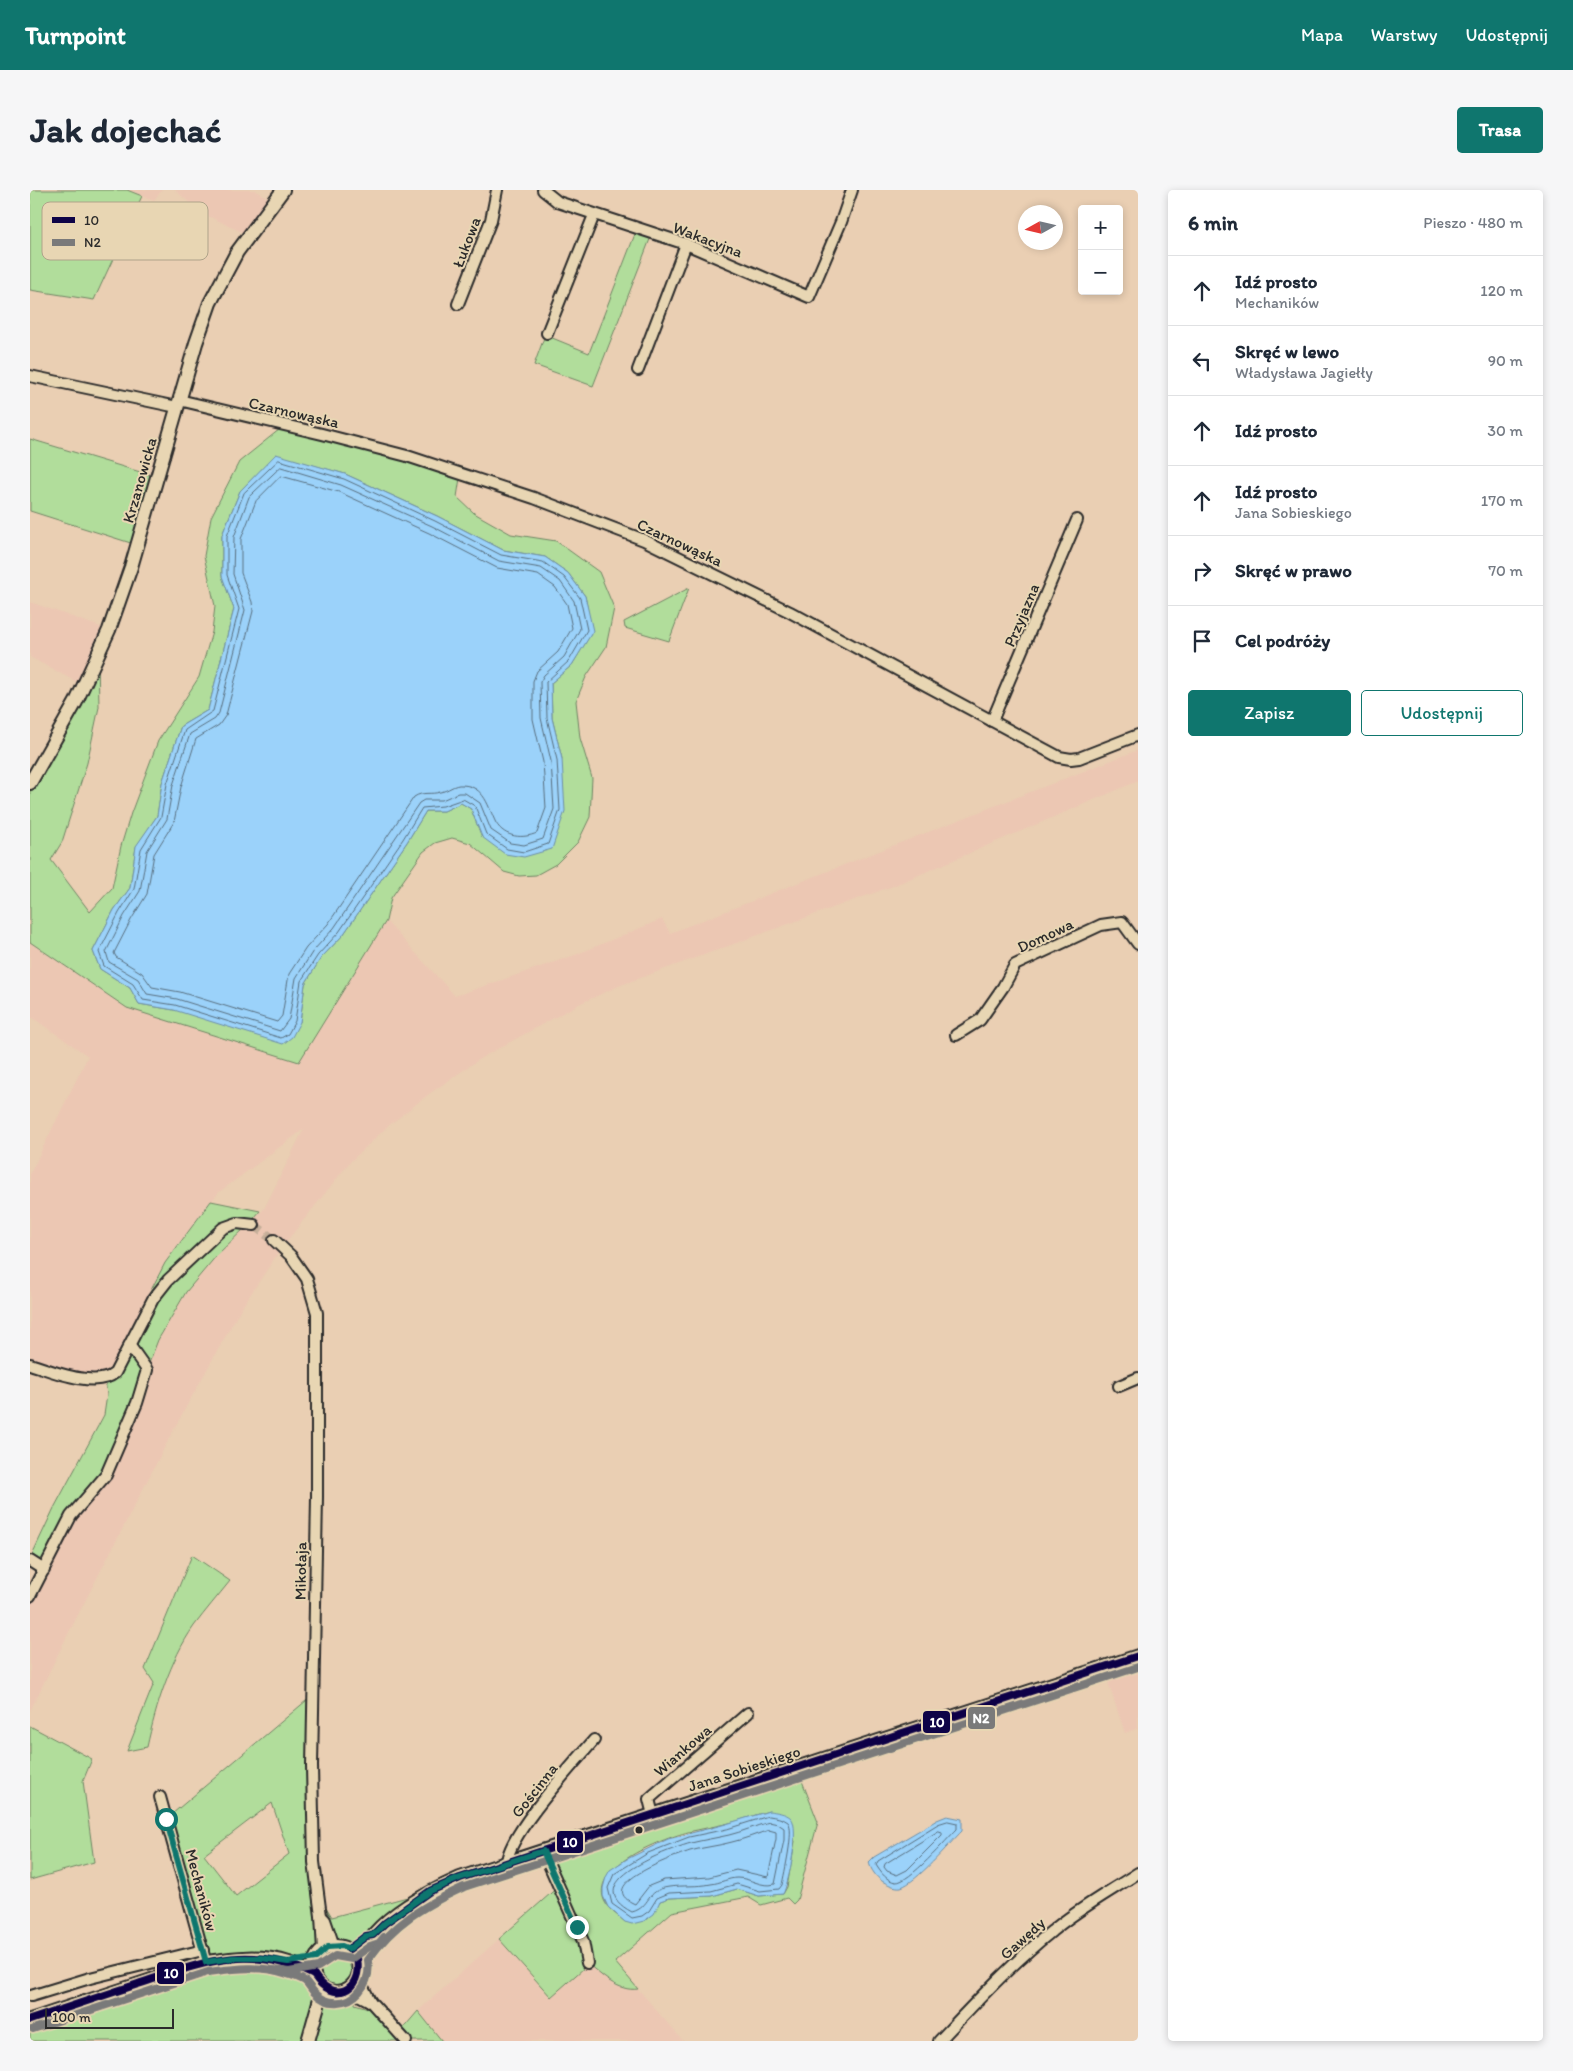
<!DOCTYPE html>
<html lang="pl">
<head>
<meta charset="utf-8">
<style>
	:root { --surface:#fff; --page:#f6f6f7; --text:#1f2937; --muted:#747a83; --line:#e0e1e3; --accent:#0f766e }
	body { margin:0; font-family:Itim,sans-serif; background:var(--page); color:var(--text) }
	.controls { position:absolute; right:15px; top:15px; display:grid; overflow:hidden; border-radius:5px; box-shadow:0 2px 8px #0003 }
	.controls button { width:45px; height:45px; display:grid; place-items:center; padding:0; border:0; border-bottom:1px solid var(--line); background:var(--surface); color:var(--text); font:25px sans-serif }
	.compass { position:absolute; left:988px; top:15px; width:45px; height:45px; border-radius:50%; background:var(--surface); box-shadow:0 2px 8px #0003; rotate:262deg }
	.scale { position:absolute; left:15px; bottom:12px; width:129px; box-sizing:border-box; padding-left:5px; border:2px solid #2b2b2b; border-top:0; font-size:14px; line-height:18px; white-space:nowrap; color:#2b2b2b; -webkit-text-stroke:4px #e8d6b3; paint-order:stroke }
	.stop { position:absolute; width:15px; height:15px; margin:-11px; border:4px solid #0f766e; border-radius:50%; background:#fff }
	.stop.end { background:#0f766e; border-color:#fff; box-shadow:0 1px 5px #0008 }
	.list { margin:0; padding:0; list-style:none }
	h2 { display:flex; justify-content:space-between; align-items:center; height:65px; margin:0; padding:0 20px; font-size:21px }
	h2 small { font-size:16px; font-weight:400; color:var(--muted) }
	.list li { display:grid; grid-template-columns:32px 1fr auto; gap:15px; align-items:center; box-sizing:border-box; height:70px; padding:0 20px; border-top:1px solid var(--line) }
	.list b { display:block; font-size:19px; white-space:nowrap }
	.list p { margin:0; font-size:16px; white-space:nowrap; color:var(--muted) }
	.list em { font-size:16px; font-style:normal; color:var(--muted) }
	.actions { display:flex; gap:10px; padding:15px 20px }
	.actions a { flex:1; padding:11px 0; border:1px solid var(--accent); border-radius:5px; text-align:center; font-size:18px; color:var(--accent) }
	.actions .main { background:var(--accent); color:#fff }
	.icon { flex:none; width:28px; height:28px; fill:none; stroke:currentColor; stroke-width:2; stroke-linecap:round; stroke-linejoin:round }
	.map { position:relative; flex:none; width:1108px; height:1851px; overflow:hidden; border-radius:5px }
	header { display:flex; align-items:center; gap:30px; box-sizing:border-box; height:70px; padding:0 25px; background:var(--accent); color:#fff }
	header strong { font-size:24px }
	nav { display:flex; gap:28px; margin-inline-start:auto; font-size:18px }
	.intro { display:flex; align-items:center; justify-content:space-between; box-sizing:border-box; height:120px; padding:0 30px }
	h1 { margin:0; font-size:35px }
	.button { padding:12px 22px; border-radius:5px; background:var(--accent); color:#fff; font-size:18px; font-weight:700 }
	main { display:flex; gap:30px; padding:0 30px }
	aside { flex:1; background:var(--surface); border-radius:5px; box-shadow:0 2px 8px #0003 }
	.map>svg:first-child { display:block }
</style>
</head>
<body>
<header>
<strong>Turnpoint</strong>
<nav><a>Mapa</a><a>Warstwy</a><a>Udostępnij</a></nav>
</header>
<div class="intro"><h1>Jak dojechać</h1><a class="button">Trasa</a></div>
<main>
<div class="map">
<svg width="1108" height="1851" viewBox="0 0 1108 1851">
	<rect width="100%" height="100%" fill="#eacfb3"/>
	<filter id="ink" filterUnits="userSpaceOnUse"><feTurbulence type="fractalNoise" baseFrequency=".02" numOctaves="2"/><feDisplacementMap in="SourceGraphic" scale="10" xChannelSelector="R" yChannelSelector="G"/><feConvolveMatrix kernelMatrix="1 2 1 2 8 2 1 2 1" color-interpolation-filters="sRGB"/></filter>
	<g filter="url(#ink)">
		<g fill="#ecc7b3">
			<polygon points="97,0 132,0 124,10"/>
			<polygon points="145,0 225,0 244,11 218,45 170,22"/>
			<polygon points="0,412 79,440 54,496 0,467"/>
			<polygon points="1108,560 1108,591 863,696 591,795 549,814 451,868 399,904 358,936 320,972 252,1057 210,1120 145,1237 36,1448 0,1521 0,1406 117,1180 128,1150 156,1102 187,1065 234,1019 274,939 188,1003 135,1073 75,1189 0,1174 0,984 58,866 0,826 0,752 97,818 269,872 356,731 425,806 545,765 632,729 640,743"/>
			<polygon points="1108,1466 1108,1538 1095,1543 1073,1477"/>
			<polygon points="469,1749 520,1807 557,1773 577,1789 603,1799 608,1799 653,1851 412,1851 388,1821"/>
		</g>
		<g fill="#b1dd9b" stroke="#6e8463" fill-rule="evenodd">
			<polygon points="0,0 97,0 112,6 64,110 0,100"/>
			<polygon points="607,39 622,44 563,196 504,175 515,145 559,163"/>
			<path d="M255,235l175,53 -3,19 17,16 37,21 45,7 43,31 15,36 -8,39 -20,30 -10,24 4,37 12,40 -2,39 -12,25 -22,22 -20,11 -17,1 -15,-4 -34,-29 -18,-5 -17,5 -12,9 -32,46 -5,23 -87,141 -172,-54 -97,-66v-159l68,-127 1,51 -12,56 -25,79 -11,18 39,52 22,-24 9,-42 10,-33 27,-72 41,-64 13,-45 3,-26 -11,-50 7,-39 28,-55zM246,265l69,19 92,42 66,34 42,7 23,16 17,23 7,36 -20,33 -21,18 1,35 10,41 -80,78 -11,-28 -10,-6 -17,8h-18l-19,31 -64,93 -22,23 -16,26 -5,38 -126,-12 -35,-6 -9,-16 -30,-19 -7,-18 21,-41 16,-22 6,-41 21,-31 5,-33 19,-57 27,-16 26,-101 -12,-33v-41l18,-44z"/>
			<polygon points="0,249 127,287 107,355 0,321"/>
			<polygon points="659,398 639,451 595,438 594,432"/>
			<polygon points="181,1011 230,1021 220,1033 187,1065 156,1102 128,1150 76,1285 55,1310 14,1380 0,1369 24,1318 74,1225 77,1205 75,1189 135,1073"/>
			<path d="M162,1365l38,26c-12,15 -24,29 -36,45 -24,34 -38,80 -47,121l-20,4 27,-68 -9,-14z"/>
			<path d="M283,1505l-1,71 9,150 9,1 -4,-10 6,10 98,-26 -45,32 -37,37 9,28 -2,16 26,8 19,20 18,-21 24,30h-412v-9l94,-34 91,-27 -9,-9 -40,-143zM242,1613l17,51 -53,42 -32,-41z"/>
			<polygon points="0,1536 62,1569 53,1591 64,1672 0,1690"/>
			<path d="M767,1578l21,54 -21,78 -4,4 -6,-6 -26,7 -13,-8 -76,15 -57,50 23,27c-20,3 -37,-14 -51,-26l-3,5 -33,29 -52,-58 60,-53 -16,-35zM739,1621l26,30 -8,46 -4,7 -24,2 -22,-7 -25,7 -43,2 -9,3 -4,6 -31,15c-5,-5 -13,-10 -17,-15 -28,-38 54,-68 80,-75 12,-3 25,-5 37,-8 15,-3 29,-9 44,-13z"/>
		</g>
		<g fill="#9bd2fa" stroke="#6e8fa7">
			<polygon points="246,264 315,284 407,326 473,360 515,367 538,383 555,406 563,441 542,475 521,493 522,528 532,569 535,621 522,659 494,667 475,664 452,647 441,619 431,613 414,621 396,621 377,652 313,745 291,768 275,794 270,832 262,847 253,854 144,820 109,814 100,798 70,779 63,761 84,720 100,698 106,656 127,626 132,593 151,536 178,520 204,419 192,386 192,345 210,301"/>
			<path d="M739,1621c7,1 17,2 22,7 9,9 -2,65 -8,76l-24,2 -22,-7 -25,7 -43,2 -9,3 -6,13 -10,7 -12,3 -7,-2 -17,-15 -5,-11v-8l3,-11 4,-7 17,-11 41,-20 58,-15z"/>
			<path d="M917,1626l15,3v12c-13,13 -45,51 -61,56 -6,1 -14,-3 -19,-6 -5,-3 -12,-12 -13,-19l5,-5 63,-37z"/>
		</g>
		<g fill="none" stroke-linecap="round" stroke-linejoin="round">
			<g stroke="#586e7e" stroke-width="1">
				<polygon points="46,32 55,33 60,38 58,44 50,50 43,49 37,43 39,37"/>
				<polygon points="249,270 314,289 405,331 471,365 513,372 534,387 550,408 557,440 539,471 516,492 517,528 527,570 530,620 518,654 494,662 477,659 456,644 445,616 433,609 413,616 392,618 373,649 309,742 288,765 271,791 265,831 258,844 251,848 145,815 113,810 103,794 74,776 69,762 89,723 104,699 111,659 131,627 137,594 155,540 183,521 209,419 197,385 197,346 214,303"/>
				<polygon points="251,277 311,295 402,336 469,371 511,378 530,391 544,411 550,439 534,467 514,485 510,492 511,528 521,571 524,619 513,649 494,655 480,653 461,640 450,613 435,603 428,603 412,610 394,610 389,613 304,738 283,761 266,788 259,829 250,841 147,809 117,804 108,789 79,772 76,762 94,726 110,701 117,661 137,629 143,595 160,544 185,529 189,523 215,420 203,384 204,347 219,307"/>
				<path d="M251,286l58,16 90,41 68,35 41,7 17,12 12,17 5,24 -14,24 -21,19 -4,10v38l10,43 3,46 -9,25c-14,6 -32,5 -41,-10 -8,-16 -11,-37 -34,-38 -8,-1 -14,6 -22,7 -9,3 -17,-1 -26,5l-86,127 -22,24 -17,26 -7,42 -5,6 -97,-30 -28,-5 -10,-14 -26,-16 -2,-4 17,-33 16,-26 7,-40 20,-32 7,-35 15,-48 23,-14 7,-10 27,-104 -1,-9 -11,-29v-34l15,-38z"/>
				<path d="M739,1626c6,1 14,2 19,6 7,7 -4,52 -6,63l-3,4 -19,2 -23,-7 -26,7 -42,2 -12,5 -8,13 -7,5 -10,2 -20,-14 -4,-16 6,-14 34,-21 41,-16 38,-8z"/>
				<path d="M918,1631l9,2v6c-10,10 -48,54 -61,53 -9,-1 -15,-9 -20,-17l2,-4 60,-37z"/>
				<path d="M739,1632l9,2 6,4v12l-9,44c-14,4 -24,-6 -38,-6 -8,0 -17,5 -26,6 -14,3 -28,1 -42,3 -24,3 -18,20 -37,25 -56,-29 35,-62 59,-69 12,-3 25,-5 38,-8 13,-3 26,-9 40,-13z"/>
				<path d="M739,1640l7,2v7l-8,38 -32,-7 -27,7 -45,3 -15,6 -14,18c-44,-19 41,-48 55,-53 14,-4 28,-5 42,-9 13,-3 25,-8 37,-12z"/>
				<polygon points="909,1641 912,1642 912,1645 877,1680 867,1685 857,1681 854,1677 855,1674"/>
			</g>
			<polyline stroke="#c4ae98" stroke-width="10" stroke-dasharray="10 5" stroke-linecap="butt" points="224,1035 244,1050"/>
			<g stroke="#2b2b2b" stroke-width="14">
				<g id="minor">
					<polyline points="513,0 528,12 656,54 779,107 811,32 822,0"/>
					<polyline points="428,114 461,30 467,0"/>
					<polyline points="517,143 564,25"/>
					<polyline points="608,180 656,54"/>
					<polyline points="0,186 147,217"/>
					<polyline points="149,210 292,244 377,266 504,308 614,350 760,422 1029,567 1041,569 1049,568 1108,545"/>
					<polyline points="962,531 1047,330"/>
					<polyline points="926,845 950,830 973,797 985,775 1071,735 1092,732 1108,754"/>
					<polyline points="244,1050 261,1066 277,1089 287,1123 287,1307 282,1576 284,1672 291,1726 293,1760"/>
					<path d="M0,1174c22,7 66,25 85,9l38,-74 15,-19 55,-52 14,-5 17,2"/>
					<polyline points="1089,1196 1108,1188"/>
					<polyline points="0,1371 14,1380"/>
					<polyline points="0,1406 41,1326 76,1285 107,1213 117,1180 100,1156"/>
					<polyline points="130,1607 174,1766"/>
					<polyline points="623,1625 619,1609 718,1523"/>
					<polyline points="513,1661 553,1751 557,1773"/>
					<path d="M477,1672c2,-29 66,-97 87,-122"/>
					<polyline points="292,1727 295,1730 304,1756"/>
					<polyline points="328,1787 340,1811"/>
					<polyline points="317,1799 340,1811 376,1851"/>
					<polyline points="1,1806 60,1788 173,1760"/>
					<path d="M909,1851c36,-38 72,-77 113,-110 26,-22 57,-39 86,-58"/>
				</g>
			</g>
			<g stroke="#2b2b2b" stroke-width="16">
				<g id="tertiary">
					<polyline points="0,593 46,512 79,440 101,377 166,153 180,113 207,62 253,0"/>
					<circle cx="306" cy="1779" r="23"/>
					<path d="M327,1768c6,-8 12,-18 18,-25 21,-24 56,-42 85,-55l678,-222"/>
					<path d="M0,1830l176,-58c27,-4 56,-8 83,1 8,2 17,8 25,12"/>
					<polyline points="278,1851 293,1798"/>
				</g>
			</g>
			<use href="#minor" stroke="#e8d6b3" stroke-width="10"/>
			<use href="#tertiary" stroke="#e8d6b3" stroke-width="12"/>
			<g stroke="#e8d6b3" stroke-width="11">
				<g id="bus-1">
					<polyline points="319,1759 336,1746 343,1745 355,1733 400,1701 430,1688 1108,1466"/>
					<path d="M284,1785c19,29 49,17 43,-17"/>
					<path d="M0,1830c36,-12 72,-24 108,-36 63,-21 112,-42 176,-9"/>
				</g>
			</g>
			<g stroke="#e8d6b3" stroke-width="11">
				<g id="bus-2">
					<polyline points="243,1780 259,1782 288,1777 305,1766 322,1769 340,1756 349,1753 354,1747"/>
					<path d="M3,1839l175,-57c25,-3 52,-7 76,1 7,2 15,4 21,8 4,3 6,9 10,12 12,13 33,12 44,-1 8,-9 11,-20 9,-32 26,-37 55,-54 96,-73l674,-220"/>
				</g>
			</g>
			<use href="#bus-1" stroke="#0e0347" stroke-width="8"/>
			<use href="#bus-2" stroke="#7a7a7a" stroke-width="8"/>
		</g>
	</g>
	<g fill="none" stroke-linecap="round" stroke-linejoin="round" filter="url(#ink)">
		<polyline stroke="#0f766e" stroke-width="6" points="136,1629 176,1772 202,1768 231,1768 258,1772 286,1768 298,1757 312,1756 319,1759 336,1746 343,1745 355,1733 400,1701 430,1688 513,1661 547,1737"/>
	</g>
	<circle fill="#2b2b2b" stroke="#e8d6b3" stroke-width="2" cx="609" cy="1640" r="4.5"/>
	<g text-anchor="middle" stroke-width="4" stroke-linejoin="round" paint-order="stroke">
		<g font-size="16" fill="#2b2b2b" stroke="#e8d6b3">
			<text transform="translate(678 49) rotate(21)" y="6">Wakacyjna</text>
			<text transform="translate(436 52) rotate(-69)" y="6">Łukowa</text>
			<text transform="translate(264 222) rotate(13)" y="6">Czarnowąska</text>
			<text transform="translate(109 290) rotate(-74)" y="6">Krzanowicka</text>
			<text transform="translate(650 352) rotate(25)" y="6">Czarnowąska</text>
			<text transform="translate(991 425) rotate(-67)" y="6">Przyjazna</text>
			<text transform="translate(1015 745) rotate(-25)" y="6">Domowa</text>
			<text transform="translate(270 1381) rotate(-89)" y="6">Mikołaja</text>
			<text transform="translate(652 1560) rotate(-41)" y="6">Wiankowa</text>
			<text transform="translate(714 1578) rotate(-18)" y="6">Jana Sobieskiego</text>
			<text transform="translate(504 1600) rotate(-52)" y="6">Gościnna</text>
			<text transform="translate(172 1700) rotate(75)" y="6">Mechaników</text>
			<text transform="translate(992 1748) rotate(-42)" y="6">Gawędy</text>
		</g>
	</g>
	<rect x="12" y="12" width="166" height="58" rx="8" fill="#e8d6b3" stroke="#afa38a" stroke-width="1"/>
	<rect x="22" y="27" width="23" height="6" fill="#0e0347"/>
	<rect x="22" y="49" width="23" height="7" fill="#7a7a7a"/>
	<g font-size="14" fill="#2b2b2b">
		<text x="54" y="35">10</text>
		<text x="54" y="57">N2</text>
	</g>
	<g stroke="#e8d6b3" stroke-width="2">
		<rect x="937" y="1516" width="29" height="24" rx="5" fill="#7a7a7a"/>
		<rect x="892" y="1520" width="29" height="24" rx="5" fill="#0e0347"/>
		<rect x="526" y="1640" width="28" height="24" rx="5" fill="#0e0347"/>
		<rect x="126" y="1771" width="29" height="24" rx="5" fill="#0e0347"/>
	</g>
	<g font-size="14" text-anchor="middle" font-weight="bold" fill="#fff">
		<text x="951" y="1533">N2</text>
		<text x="907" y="1537">10</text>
		<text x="540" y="1657">10</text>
		<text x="141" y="1788">10</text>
	</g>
</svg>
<div class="controls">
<button>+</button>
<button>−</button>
</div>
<svg class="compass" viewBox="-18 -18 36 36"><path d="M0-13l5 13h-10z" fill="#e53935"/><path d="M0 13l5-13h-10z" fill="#747a83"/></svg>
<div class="scale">100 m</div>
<div class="stop" style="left:136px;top:1629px"></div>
<div class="stop end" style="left:547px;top:1737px"></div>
</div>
<aside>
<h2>6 min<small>Pieszo · 480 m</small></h2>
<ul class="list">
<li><svg class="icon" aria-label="ahead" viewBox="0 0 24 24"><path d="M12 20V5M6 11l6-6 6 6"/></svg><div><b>Idź prosto</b><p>Mechaników</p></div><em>120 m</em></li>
<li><svg class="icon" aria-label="left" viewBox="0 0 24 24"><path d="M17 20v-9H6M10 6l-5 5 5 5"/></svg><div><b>Skręć w lewo</b><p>Władysława Jagiełły</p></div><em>90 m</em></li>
<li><svg class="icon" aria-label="ahead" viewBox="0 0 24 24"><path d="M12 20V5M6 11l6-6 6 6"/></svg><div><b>Idź prosto</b></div><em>30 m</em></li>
<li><svg class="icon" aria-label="ahead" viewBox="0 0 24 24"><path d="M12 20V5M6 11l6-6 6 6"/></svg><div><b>Idź prosto</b><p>Jana Sobieskiego</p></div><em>170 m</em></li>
<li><svg class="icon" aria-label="right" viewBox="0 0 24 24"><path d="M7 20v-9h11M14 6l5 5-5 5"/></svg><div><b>Skręć w prawo</b></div><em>70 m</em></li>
<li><svg class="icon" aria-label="arrive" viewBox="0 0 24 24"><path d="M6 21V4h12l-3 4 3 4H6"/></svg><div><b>Cel podróży</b></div></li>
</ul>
<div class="actions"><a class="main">Zapisz</a><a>Udostępnij</a></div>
</aside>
</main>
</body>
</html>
